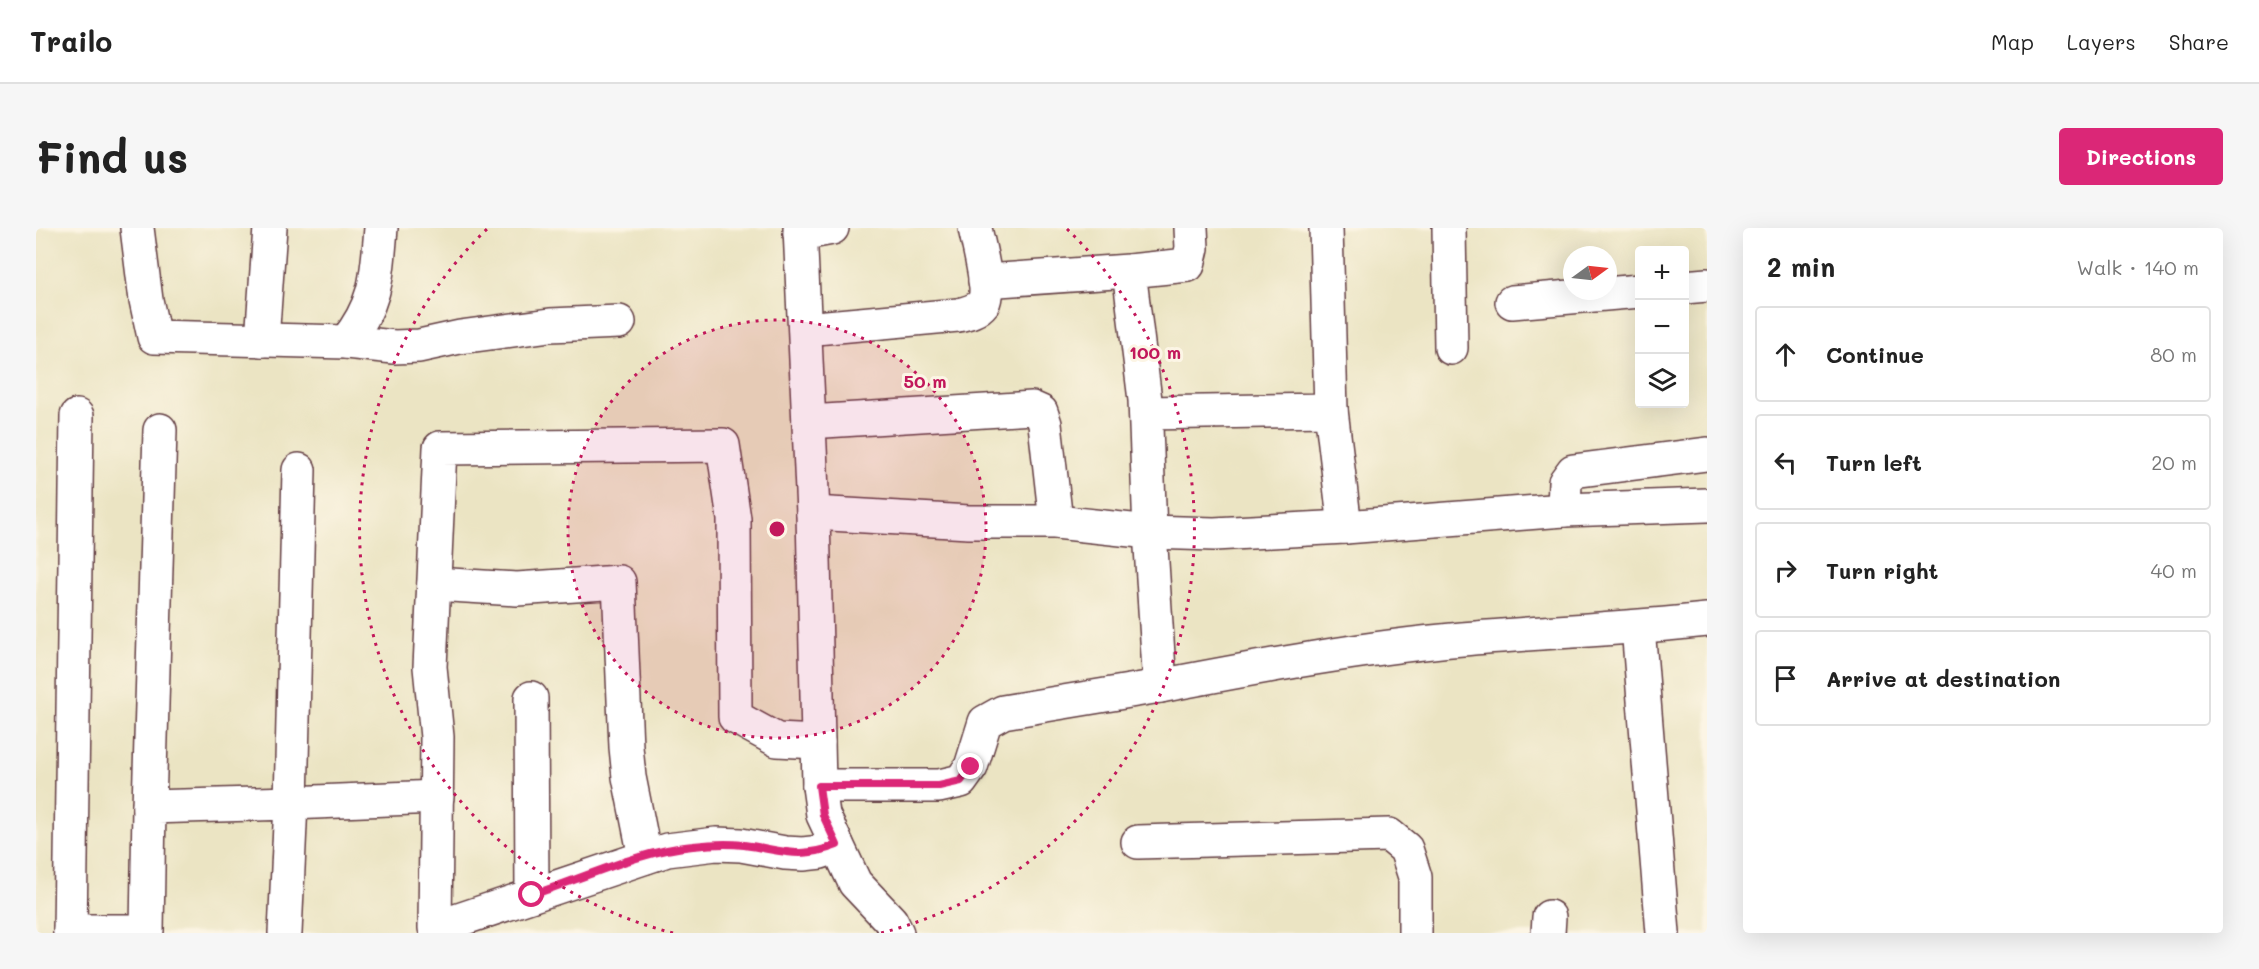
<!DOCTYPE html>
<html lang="en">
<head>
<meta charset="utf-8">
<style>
	:root { --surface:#fff; --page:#f6f6f6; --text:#222; --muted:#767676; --line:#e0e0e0; --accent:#db2777 }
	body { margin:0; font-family:Mali,sans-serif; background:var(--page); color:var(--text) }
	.controls { position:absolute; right:18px; top:18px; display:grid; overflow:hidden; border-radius:6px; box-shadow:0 6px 24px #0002 }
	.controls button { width:54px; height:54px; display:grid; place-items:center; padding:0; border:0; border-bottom:2px solid var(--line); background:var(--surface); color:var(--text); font:30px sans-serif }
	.compass { position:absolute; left:1527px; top:18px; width:54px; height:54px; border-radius:50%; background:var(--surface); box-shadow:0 6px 24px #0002; rotate:75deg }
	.stop { position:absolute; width:18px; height:18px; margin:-14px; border:4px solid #db2777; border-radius:50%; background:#fff }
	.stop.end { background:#db2777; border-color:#fff; box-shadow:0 2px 6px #0008 }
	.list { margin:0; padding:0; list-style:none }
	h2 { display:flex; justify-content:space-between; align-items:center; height:78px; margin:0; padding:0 24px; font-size:26px }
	h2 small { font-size:20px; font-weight:400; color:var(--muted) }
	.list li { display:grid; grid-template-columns:39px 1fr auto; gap:18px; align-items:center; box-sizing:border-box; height:96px; margin:0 12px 12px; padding:0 12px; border:2px solid var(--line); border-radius:6px }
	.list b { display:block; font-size:22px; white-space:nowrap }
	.list em { font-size:20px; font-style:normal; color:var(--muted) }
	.icon { flex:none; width:33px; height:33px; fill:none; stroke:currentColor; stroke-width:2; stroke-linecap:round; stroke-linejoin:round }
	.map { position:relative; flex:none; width:1671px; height:705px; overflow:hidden; border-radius:6px }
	header { display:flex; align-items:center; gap:36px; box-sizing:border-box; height:84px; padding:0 30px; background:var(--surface); border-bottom:2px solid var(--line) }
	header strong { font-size:28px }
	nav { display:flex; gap:33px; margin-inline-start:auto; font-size:21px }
	.intro { display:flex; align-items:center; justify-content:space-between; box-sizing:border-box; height:144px; padding:0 36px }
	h1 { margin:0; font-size:42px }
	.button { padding:15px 27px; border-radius:6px; background:var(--accent); color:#fff; font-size:21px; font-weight:700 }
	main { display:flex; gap:36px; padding:0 36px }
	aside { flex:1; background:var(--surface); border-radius:6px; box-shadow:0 6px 24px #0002 }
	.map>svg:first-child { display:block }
</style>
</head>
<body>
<header>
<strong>Trailo</strong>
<nav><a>Map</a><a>Layers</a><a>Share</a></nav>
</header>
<div class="intro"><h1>Find us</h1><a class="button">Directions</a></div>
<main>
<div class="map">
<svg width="1671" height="705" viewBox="0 0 1671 705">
	<rect width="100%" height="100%" fill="#fcf5e5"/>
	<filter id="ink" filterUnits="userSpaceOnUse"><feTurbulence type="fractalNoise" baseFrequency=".0167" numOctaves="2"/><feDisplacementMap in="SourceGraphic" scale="12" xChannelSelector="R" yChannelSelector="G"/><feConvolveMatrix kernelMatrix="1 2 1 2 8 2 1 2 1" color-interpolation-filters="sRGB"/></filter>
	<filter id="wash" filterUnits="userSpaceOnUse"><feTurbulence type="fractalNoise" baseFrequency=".008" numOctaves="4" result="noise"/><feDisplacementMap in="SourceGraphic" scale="24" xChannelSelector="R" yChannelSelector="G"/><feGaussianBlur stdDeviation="1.35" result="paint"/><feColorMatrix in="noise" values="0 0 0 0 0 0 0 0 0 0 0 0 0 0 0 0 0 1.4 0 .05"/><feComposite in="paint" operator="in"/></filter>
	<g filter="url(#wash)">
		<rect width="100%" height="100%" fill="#ebe4c3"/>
	</g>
	<g filter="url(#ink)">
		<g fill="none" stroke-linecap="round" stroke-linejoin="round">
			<g stroke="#623d42" stroke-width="36">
				<g id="minor">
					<path d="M101,0l9,72 8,37 192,5c31,-39 31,-66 35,-114"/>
					<polyline points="764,0 777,285 783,558 787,587 819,655 855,693 861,705"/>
					<polyline points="1413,0 1415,120"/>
					<polyline points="764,6 796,0"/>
					<polyline points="949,53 1093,43"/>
					<polyline points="1648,59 1671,57"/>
					<polyline points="1476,74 1604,63"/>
					<path d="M769,101l153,-14c9,-2 19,-4 25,-12 8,-13 -5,-59 -8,-75"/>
					<polyline points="226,112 234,0"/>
					<polyline points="310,114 358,119 383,118 424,109 514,97 583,94"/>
					<polyline points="1295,182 1309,299"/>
					<polyline points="1110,185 1295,182 1290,0"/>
					<polyline points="773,194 996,180 1005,184 1009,196 1020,294"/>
					<polyline points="263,242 255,575 401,569"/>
					<polyline points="1528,282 1529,254 1537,243 1671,226"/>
					<polyline points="777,285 933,294 1020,294 1114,304 1178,306 1309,299 1528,282 1671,277"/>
					<polyline points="398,356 481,361 583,354 590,519 593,549 609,629"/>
					<polyline points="1602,399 1627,705"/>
					<path d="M1124,458c100,-19 200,-38 302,-47 81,-7 163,-10 245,-19"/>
					<polyline points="495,470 496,667"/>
					<polyline points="782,514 741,512 699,489 698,291 687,217 404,220 394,439 401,509 399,700 631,622 680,616 705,617 749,625 767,626 785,624 801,617"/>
					<polyline points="783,558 903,558 925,553 935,539 949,494 967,484 1124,458 1114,304 1109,172 1093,43 1152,37 1156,20 1155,0"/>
					<polyline points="113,579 124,202"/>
					<polyline points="1102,614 1353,607 1370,621 1379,649 1379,705"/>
					<polyline points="34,703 111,703 113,579 255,575 249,705"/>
					<polyline points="34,705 41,188"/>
					<polyline points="1512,705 1513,689"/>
				</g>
			</g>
			<use href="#minor" stroke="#fff" stroke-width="33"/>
		</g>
	</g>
	<g fill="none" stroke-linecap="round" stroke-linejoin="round" filter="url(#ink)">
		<path stroke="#db2777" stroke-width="8" d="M496,667c49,-16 111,-45 161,-49 17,-2 34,-3 51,-1 38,5 55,15 93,0l-14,-30 -4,-29h120l22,-5 10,-14"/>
	</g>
	<circle cx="741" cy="301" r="209" fill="#c2185b" fill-opacity=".12"/>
	<g fill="none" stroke="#c2185b" stroke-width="3" stroke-dasharray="3 6">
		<circle cx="741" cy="301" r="209"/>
		<path d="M637 705A417 417 0 0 1 451 1M1031 1A417 417 0 0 1 845 705"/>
	</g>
	<circle cx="741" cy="301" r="9" fill="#c2185b" stroke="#fcf5e5" stroke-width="3"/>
	<g font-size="18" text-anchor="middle" font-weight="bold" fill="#c2185b" stroke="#fcf5e5" stroke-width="6" stroke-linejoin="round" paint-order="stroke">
		<text x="1119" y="131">100 m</text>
		<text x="889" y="160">50 m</text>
	</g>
</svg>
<div class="controls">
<button>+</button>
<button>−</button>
<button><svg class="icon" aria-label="layers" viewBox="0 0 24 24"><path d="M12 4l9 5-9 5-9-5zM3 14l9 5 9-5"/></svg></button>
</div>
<svg class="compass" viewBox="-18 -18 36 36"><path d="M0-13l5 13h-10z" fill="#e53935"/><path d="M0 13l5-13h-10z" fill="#767676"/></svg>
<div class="stop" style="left:496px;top:667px"></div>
<div class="stop end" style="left:935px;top:539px"></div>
</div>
<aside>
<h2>2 min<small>Walk · 140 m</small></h2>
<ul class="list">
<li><svg class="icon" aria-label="ahead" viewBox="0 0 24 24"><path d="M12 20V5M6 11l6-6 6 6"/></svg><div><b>Continue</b></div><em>80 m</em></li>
<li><svg class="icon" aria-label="left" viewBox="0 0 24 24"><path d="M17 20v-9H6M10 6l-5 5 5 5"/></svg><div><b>Turn left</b></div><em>20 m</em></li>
<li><svg class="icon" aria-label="right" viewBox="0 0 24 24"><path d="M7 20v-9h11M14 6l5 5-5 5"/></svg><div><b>Turn right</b></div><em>40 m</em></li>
<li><svg class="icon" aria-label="arrive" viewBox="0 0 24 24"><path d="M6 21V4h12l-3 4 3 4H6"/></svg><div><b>Arrive at destination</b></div></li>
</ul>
</aside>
</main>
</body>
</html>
